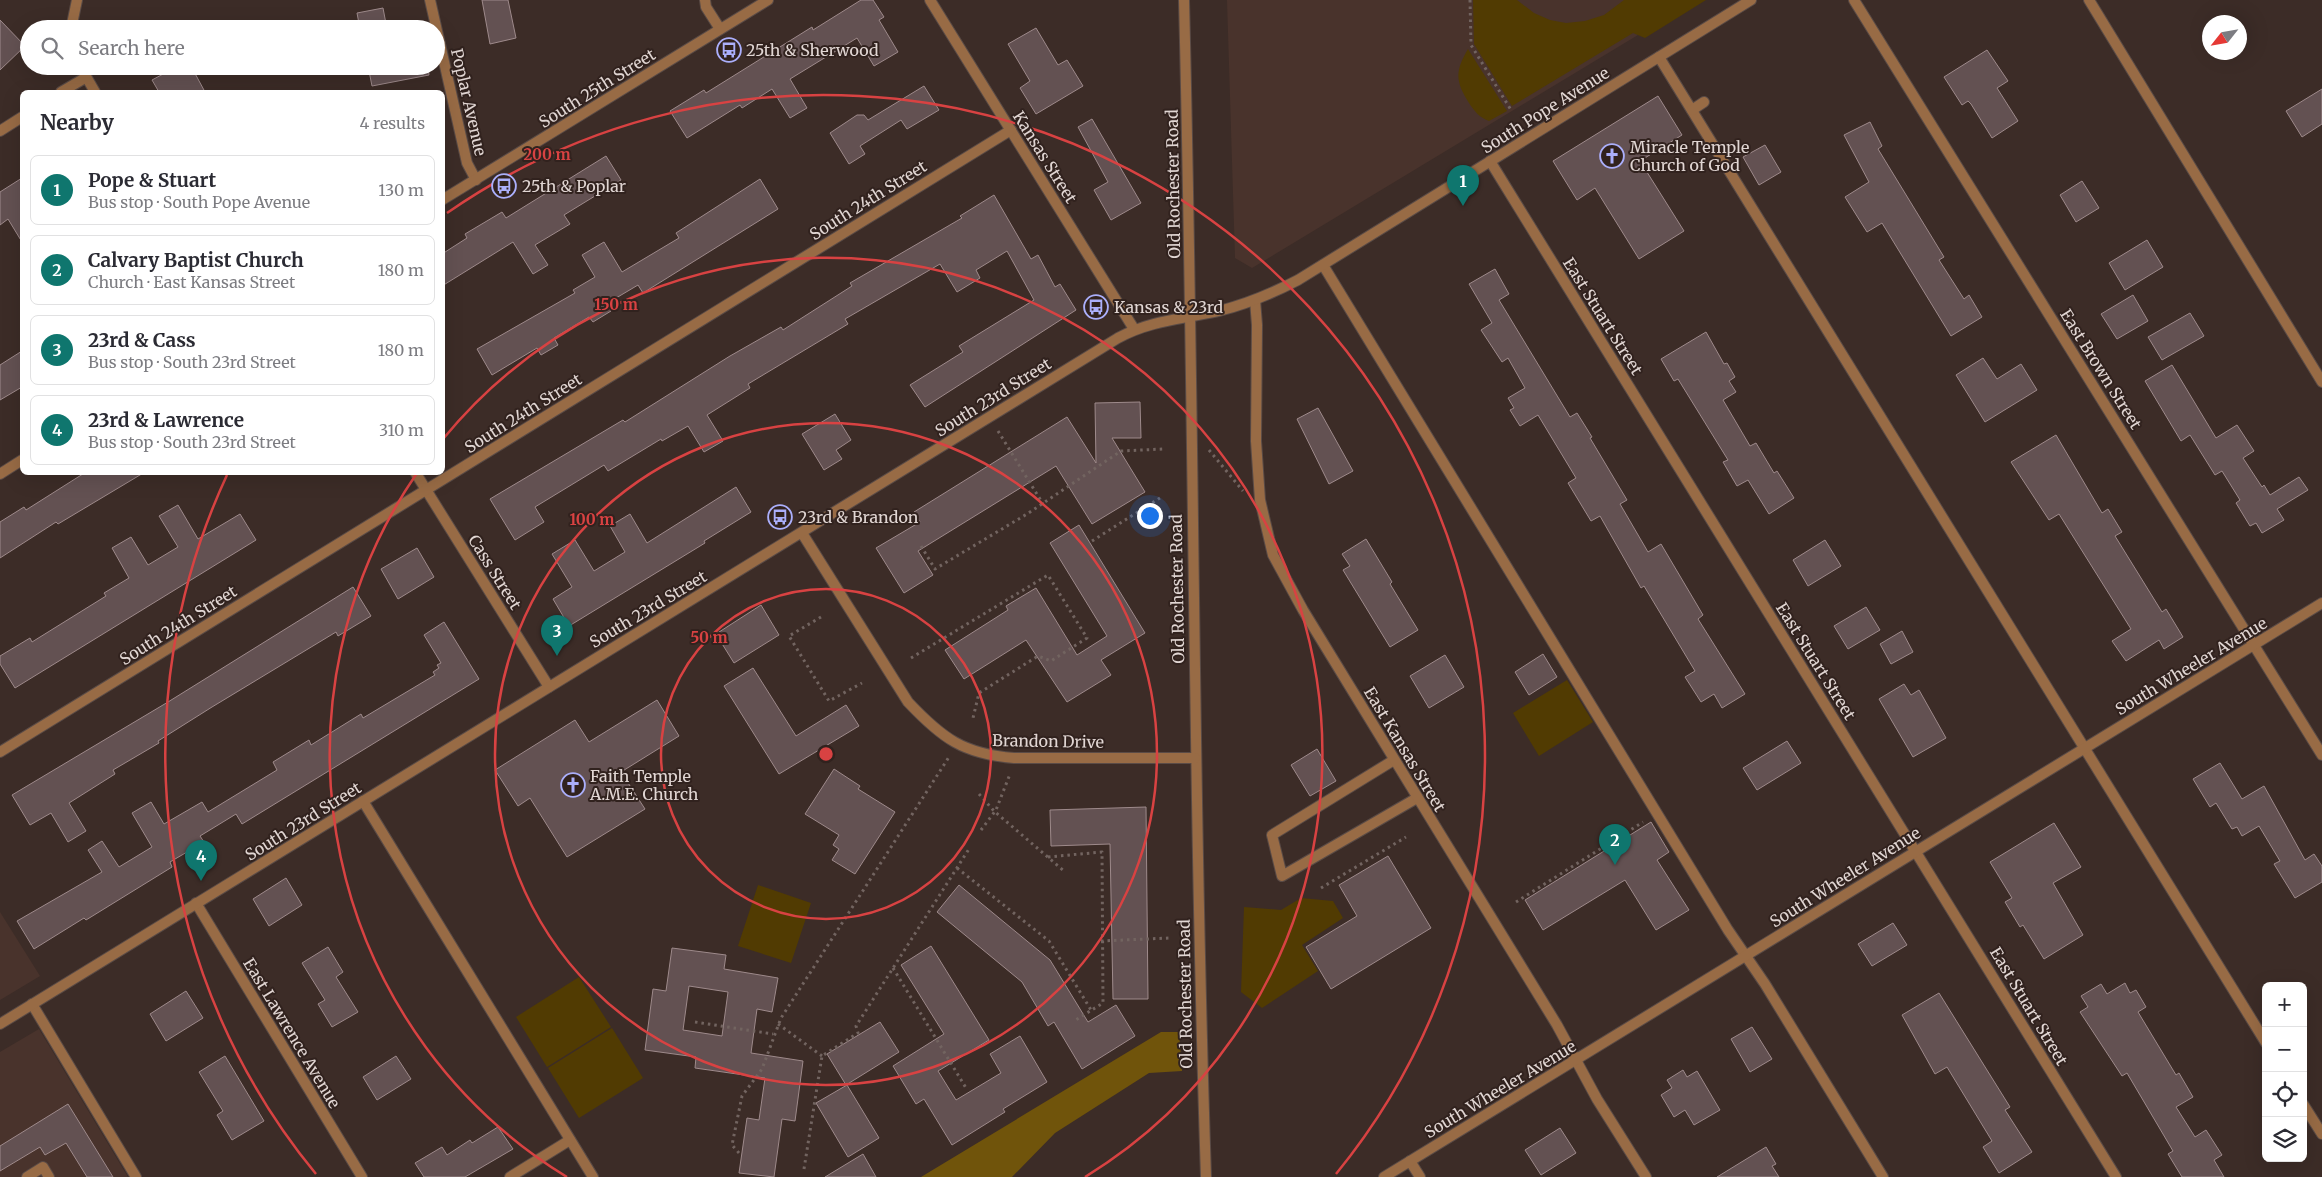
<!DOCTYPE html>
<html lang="en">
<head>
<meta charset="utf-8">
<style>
	:root { --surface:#fff; --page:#f7f7f7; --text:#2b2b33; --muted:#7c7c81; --line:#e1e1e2; --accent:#0f766e }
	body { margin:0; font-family:Merriweather,serif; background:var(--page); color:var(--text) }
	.controls { position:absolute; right:15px; bottom:15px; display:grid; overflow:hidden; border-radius:8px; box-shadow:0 5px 20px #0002 }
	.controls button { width:45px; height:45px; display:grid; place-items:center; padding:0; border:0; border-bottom:1px solid var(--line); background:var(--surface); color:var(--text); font:25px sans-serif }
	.compass { position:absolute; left:2202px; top:15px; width:45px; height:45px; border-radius:50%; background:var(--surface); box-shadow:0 5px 20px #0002; rotate:239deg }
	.you { position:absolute; left:1149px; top:515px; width:18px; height:18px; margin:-12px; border:4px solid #fff; border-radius:50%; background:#1a73e8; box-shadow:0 0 0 8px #1a73e833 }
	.badge { display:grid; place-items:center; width:32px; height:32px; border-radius:50%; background:var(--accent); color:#fff; font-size:16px; font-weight:700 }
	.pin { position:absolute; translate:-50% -41px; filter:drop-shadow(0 1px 2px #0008) }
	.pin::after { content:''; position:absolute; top:26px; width:18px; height:15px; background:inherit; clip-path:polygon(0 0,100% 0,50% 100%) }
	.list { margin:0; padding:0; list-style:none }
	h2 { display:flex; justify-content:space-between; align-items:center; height:65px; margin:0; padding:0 20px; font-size:21px }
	h2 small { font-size:16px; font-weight:400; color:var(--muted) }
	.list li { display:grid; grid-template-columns:32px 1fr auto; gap:15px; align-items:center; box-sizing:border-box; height:70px; margin:0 10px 10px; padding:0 10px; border:1px solid var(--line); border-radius:8px }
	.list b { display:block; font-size:19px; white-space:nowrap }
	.list p { margin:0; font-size:16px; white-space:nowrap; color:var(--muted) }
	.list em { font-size:16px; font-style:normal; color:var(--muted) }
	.icon { flex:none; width:28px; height:28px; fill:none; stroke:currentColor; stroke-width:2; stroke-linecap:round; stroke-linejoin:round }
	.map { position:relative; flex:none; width:2322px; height:1177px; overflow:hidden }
	.search { position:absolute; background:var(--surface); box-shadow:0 5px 20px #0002; left:20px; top:20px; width:425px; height:55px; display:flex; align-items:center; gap:12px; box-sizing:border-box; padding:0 18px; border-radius:28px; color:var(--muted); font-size:19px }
	.panel { position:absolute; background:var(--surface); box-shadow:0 5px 20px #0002; left:20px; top:90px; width:425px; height:385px; border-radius:8px }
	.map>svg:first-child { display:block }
</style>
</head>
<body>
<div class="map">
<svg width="2322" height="1177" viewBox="0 0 2322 1177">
	<rect width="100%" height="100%" fill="#3c2c27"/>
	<g fill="#49332c">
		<polygon points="1227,0 1696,0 1252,268 1235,258"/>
		<polygon points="0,912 40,976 0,1000"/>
		<polygon points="39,1029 128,1177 0,1177 0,1052"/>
	</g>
	<g fill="#513b02">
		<polygon points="1473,0 1517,0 1534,13 1550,20 1566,23 1585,21 1604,15 1624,0 1706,0 1645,38 1633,33 1512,106 1474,44"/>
		<path d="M1468,49l39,62 -18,10c-10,-4 -14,-9 -20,-18 -14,-22 -14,-32 -1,-54z"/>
		<polygon points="1567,680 1593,722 1539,756 1513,713"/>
		<polygon points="758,885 811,903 791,963 738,946"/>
		<polygon points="1301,898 1333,901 1343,918 1302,945 1318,971 1262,1008 1241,992 1244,907 1281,910"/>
		<polygon points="579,977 611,1027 547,1067 516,1017"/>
		<polygon points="612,1028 643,1078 579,1118 548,1068"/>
	</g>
	<polygon fill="#70540b" points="1161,1032 1179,1032 1182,1071 1149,1073 1055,1133 1012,1177 921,1177"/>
	<g fill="#635152" stroke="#9e8a8b" fill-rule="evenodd">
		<polygon points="482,0 508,0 516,38 490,44"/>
		<polygon points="861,0 873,0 884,17 879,20 898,52 874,66 857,38 790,79 807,108 790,118 772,89 742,108 740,105 687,138 670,111 704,90 706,93 812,27 813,30"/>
		<polygon points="383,8 387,29 360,29 357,13"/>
		<polygon points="0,20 25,46 0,70"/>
		<polygon points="1036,28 1058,65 1067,60 1083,86 1036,114 1020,88 1030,81 1008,44"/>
		<polygon points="1987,50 2008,81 1997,88 2018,121 1992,138 1971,104 1968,101 1962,105 1944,77"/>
		<polygon points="178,66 191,66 205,92 159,92 152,80"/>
		<polygon points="368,66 428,66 429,75 372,86"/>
		<polygon points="924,86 939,110 907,129 901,120 860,146 865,154 849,164 830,133 857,115 864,115 868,120"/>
		<polygon points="2322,89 2322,124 2302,137 2286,111"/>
		<polygon points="1658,96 1682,135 1640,161 1684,231 1639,259 1595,188 1577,200 1553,161"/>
		<polygon points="1092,119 1141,203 1111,220 1094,190 1108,182 1078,127"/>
		<polygon points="1870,122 1882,146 1878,149 1944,257 1939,260 1964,299 1969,295 1982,317 1951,336 1882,223 1867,232 1845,197 1869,182 1844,135"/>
		<polygon points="1765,145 1781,172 1759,185 1743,157"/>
		<polygon points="606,156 621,180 564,215 570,224 535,245 548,265 533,274 513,242 442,286 442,254 467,238 465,234 502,212 506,218"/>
		<polygon points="22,178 22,242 8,219 0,225 0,192"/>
		<polygon points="760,179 778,209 643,293 638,285 606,304 611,311 593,322 589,317 554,338 558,345 541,355 537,348 492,375 477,349 575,293 573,290 595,277 582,255 604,242 622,272 679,238 676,233"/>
		<polygon points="2082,181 2099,208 2076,222 2060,195"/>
		<polygon points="994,195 1031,259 1038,255 1055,287 1060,284 1076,310 925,407 910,385 963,352 959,346 1034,300 1007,251 976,270 980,278 957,292 940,264 845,319 848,324 748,384 750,388 707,415 723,441 704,452 688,426 662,441 661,439 608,471 604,465 535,507 544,522 515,540 490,499 623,420 625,422 730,356 781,327 783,330 852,286 850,283 962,218 960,216"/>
		<polygon points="2147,240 2163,267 2125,290 2109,263"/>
		<polygon points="1495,269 1509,294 1499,300 1570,417 1577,413 1592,437 1590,438 1627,500 1620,504 1648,552 1661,544 1703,615 1698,619 1745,694 1722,708 1714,694 1701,702 1685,677 1695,671 1644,586 1641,588 1600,516 1591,521 1568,483 1576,478 1538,415 1520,426 1510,410 1514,408 1508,398 1525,388 1508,358 1502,362 1481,330 1492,323 1469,284"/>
		<polygon points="2133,295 2148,321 2117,339 2101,314"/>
		<polygon points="2190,313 2204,336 2162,360 2148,337"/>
		<polygon points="1706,332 1724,364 1727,363 1735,377 1729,381 1736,392 1723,400 1750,446 1756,443 1774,473 1777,471 1794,498 1769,514 1748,480 1737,486 1723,462 1728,460 1678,379 1674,381 1661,359"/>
		<polygon points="22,351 22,387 0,400 0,365"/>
		<polygon points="1983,358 1997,379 2021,364 2037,390 1985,422 1956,375"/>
		<polygon points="2172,365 2216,438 2237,425 2254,451 2243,458 2262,487 2264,485 2270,495 2299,477 2308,490 2277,509 2284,520 2262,533 2256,523 2250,526 2236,503 2240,500 2222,471 2215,475 2190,435 2181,441 2145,381"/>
		<polygon points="1140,402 1141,438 1112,438 1145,492 1092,524 1056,466 918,551 933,575 904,593 876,548 920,522 914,512 1067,417 1096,463 1095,403"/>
		<polygon points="1318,408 1353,471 1329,484 1297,419"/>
		<polygon points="835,414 851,440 836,450 842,459 824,470 802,434"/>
		<polygon points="2056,435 2102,513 2108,509 2122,532 2115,536 2162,612 2166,609 2183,637 2164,649 2159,640 2126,661 2112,641 2131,629 2059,514 2049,520 2011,462"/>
		<polygon points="86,472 145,472 58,524 56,522 0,558 0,522 24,507 26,510"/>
		<polygon points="736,487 751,512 704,541 705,543 569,626 553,599 572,587 552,554 575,540 594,571 625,552 610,526 630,514 647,543"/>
		<polygon points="178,505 198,539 240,514 256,540 15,688 0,664 0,656 30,638 32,642 106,596 104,593 129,578 112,548 131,537 148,565 178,547 159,516"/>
		<polygon points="1079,525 1145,633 1101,660 1111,675 1067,702 1026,640 964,679 945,650 1008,610 1006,606 1036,588 1077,655 1107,636 1050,543"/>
		<polygon points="1366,539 1392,582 1390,584 1418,630 1390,647 1343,570 1350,566 1342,554"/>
		<polygon points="1825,540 1841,566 1808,586 1793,560"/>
		<polygon points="417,548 434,577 398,599 381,569"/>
		<polygon points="353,587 371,616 338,636 336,632 212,707 158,741 159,743 113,770 115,774 69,803 86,831 68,842 51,813 30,825 12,795 168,702"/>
		<polygon points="761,605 779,635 734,663 716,634"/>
		<polygon points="1866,607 1880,630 1848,649 1834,626"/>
		<polygon points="444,622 479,679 242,824 236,814 200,836 204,842 170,862 172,867 86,920 84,918 34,949 17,921 102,872 88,850 102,841 119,867 152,847 132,813 151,802 164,824 202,802 208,812 277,770 273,762 309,740 311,745 361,714 363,718 435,675 433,672 439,668 437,665 441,663 424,635"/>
		<polygon points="1902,631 1913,652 1891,664 1880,644"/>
		<polygon points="1543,654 1557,677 1529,695 1515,672"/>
		<polygon points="1445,655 1464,687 1429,708 1410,676"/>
		<polygon points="753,668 796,736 846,705 859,726 779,774 724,686"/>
		<polygon points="1904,684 1911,695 1919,690 1946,738 1913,757 1879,699"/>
		<polygon points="657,700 679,736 621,772 645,809 567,857 530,798 518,806 495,770 575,720 589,742"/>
		<polygon points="1787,741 1801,763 1757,790 1743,768"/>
		<polygon points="1317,749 1336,781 1310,796 1291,765"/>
		<polygon points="2220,763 2242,799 2264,786 2305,860 2314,854 2322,866 2322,882 2295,898 2274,864 2280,861 2259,826 2242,836 2237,827 2232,829 2216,803 2210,807 2193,779"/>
		<polygon points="834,769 860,786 858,789 895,812 855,874 832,860 839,849 833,845 839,835 805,814"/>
		<polygon points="1146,807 1148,999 1113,999 1110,844 1051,846 1050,810"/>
		<polygon points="1651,822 1669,852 1657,860 1689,910 1656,930 1625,880 1543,930 1525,900"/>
		<polygon points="2054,823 2081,867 2053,883 2083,935 2044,959 2023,925 2020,927 2005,902 2012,898 1990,862"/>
		<polygon points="1388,856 1431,928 1331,989 1306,947 1357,916 1339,885"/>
		<polygon points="286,878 302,905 269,926 253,899"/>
		<polygon points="959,885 1050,960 1088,1022 1116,1005 1135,1036 1082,1069 1054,1022 1048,1026 1022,982 937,912"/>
		<polygon points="1893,923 1907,945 1872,966 1858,944"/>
		<polygon points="931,946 989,1040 938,1071 956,1100 1001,1073 990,1054 1020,1036 1047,1082 1003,1109 1005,1112 952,1145 924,1099 916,1104 893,1066 944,1034 901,965"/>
		<polygon points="328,947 343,972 336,977 358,1012 332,1027 318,1004 325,1000 302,963"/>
		<path d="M672,948l54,7 -2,14 54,9 -6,34 -15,-3 -6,44 52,8 -8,60 -13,-2 -8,58 -35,-4 8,-55 12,2 6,-42 -70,-10 1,-11 -51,-7 8,-61 13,2zM689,986l39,6 -6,44 -39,-6z"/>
		<polygon points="2125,983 2130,993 2136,990 2146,1007 2138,1012 2176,1075 2179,1073 2193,1097 2176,1107 2195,1137 2206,1130 2222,1155 2214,1160 2224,1177 2182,1177 2168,1154 2173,1151 2127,1073 2122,1076 2080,1012 2088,1007 2081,996 2101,984 2107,994"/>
		<polygon points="186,991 203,1018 166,1041 150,1014"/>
		<polygon points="1939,993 2010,1107 2005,1110 2032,1152 1999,1173 1983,1147 1992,1141 1947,1067 1935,1074 1902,1015"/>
		<polygon points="880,1022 899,1052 846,1085 827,1054"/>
		<polygon points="1752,1027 1772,1059 1750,1072 1731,1039"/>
		<polygon points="225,1056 264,1121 232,1140 217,1115 223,1111 199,1072"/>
		<polygon points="396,1056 411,1079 377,1100 363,1077"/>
		<polygon points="1683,1070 1687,1077 1697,1071 1720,1110 1694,1125 1685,1110 1674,1117 1661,1095 1672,1088 1667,1080"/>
		<polygon points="847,1085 879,1138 848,1157 816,1103"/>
		<polygon points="68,1104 113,1177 87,1177 66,1143 45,1155 40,1147 0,1171 0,1146"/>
		<polygon points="498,1127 513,1149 465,1177 424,1177 415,1163 442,1147 447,1155 470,1140 472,1143"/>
		<polygon points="1560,1128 1576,1153 1541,1175 1525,1150"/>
		<polygon points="1766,1147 1776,1164 1772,1166 1779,1177 1717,1177"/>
		<polygon points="863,1154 876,1177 825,1177"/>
	</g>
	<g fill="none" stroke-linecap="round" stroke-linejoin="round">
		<g stroke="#5a4b46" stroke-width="12">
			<g id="lane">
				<polyline points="2089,0 2322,382"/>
				<polyline points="1659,57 2266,1043"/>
				<polyline points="1692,110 1704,102"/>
				<polyline points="1323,265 1728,930 1765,984 1883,1177"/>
				<polyline points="1394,760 1272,835 1282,876 1417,798"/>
				<polyline points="363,801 593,1177"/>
				<polyline points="32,1004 136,1177"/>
				<polyline points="2303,1104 2322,1134"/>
				<polyline points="1410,1161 1420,1177"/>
				<polyline points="27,1177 43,1167 49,1177"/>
			</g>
		</g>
		<g stroke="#5a4b46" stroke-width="12">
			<g id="street">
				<polyline points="430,0 467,163 476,180"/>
				<polyline points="705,0 706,7 720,29"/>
				<polyline points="930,0 1134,329"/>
				<path d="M1184,0c10,392 9,785 22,1177"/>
				<polyline points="1854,0 2322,755"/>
				<polyline points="71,29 77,0"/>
				<polyline points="80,66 95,92"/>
				<polyline points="61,92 85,78"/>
				<polyline points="0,131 22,117"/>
				<polyline points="1490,161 2116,1177"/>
				<polyline points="442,200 768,0"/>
				<polyline points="1255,300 1257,325 1256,441 1260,500 1273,555 1303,610 1557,1025 1597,1099 1646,1177"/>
				<polyline points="415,472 549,687"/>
				<polyline points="0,474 22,460"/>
				<path d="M802,533l106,169c34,36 55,52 106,56h181"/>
				<polyline points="0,752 1011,130"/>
				<polyline points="196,903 362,1177"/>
				<path d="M0,1024l1118,-686c33,-18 66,-19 101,-27 28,-7 54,-18 79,-31l453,-280"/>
				<polyline points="510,1177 570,1140"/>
				<polyline points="1384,1177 2322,603"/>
			</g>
		</g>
		<g stroke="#726460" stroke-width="3" stroke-dasharray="2.5 4" stroke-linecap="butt">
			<polyline points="1470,0 1471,45 1511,110"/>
			<polyline points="998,431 1043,504"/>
			<polyline points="1209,450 1243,491"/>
			<polyline points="1092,541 1163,496"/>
			<polyline points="921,546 935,569 1027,514 1121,451 1163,449"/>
			<polyline points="821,617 789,636 829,701 862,683"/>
			<polyline points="911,658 1048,575 1087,638 1051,661 1038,656 979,693 973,718"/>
			<polyline points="979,794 994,811 1064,871"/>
			<polyline points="981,830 996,810 1010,774"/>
			<polyline points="1048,857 1102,852 1103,1003 1074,1021"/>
			<polyline points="957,868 1049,941 1091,1010"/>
			<polyline points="1321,888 1406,837"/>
			<polyline points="1516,902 1643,822"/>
			<polyline points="1101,941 1169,938"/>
			<polyline points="893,968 966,1088"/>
			<polyline points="695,1022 773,1034"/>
			<polyline points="778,1024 822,1056"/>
			<polyline points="739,1153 732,1145 742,1096 762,1069 781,1018 949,757"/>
			<polyline points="804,1169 822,1056 858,1033 856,1026 969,849"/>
		</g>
		<use href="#lane" stroke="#986b45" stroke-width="10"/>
		<use href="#street" stroke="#986b45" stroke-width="10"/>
	</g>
	<g fill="none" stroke="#d84242" stroke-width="2.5">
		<circle cx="826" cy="754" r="165"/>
		<circle cx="826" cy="754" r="331"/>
		<path d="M567 1177A496 496 0 0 1 417 473M443 439A496 496 0 1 1 1085 1177"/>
		<path d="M316 1174A661 661 0 0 1 227 475M447 213A661 661 0 0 1 1336 1174"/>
	</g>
	<defs>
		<g id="bus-ring" transform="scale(1.25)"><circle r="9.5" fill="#31221e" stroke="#abaffb" stroke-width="1.5"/><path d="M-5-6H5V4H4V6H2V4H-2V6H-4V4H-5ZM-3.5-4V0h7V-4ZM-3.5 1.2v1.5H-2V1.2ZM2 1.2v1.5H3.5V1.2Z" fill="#abaffb"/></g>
		<g id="church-ring" transform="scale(1.25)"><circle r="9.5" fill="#31221e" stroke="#abaffb" stroke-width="1.5"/><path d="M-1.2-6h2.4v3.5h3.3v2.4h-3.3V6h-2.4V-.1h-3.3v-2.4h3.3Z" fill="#abaffb"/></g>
	</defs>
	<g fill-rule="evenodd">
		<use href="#bus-ring" x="729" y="50"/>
		<use href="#church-ring" x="1612" y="156"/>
		<use href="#bus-ring" x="504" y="186"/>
		<use href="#bus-ring" x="1096" y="307"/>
		<use href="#bus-ring" x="780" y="517"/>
		<use href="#church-ring" x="573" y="785"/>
	</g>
	<g text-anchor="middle" stroke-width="4" stroke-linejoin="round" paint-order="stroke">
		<g font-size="16" fill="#e1d6d3" stroke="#31221e" text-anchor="start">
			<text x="746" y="56">25th &amp; Sherwood</text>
			<text x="1630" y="153">Miracle Temple<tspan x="1630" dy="18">Church of God</tspan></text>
			<text x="522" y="192">25th &amp; Poplar</text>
			<text x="1114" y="313">Kansas &amp; 23rd</text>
			<text x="798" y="523">23rd &amp; Brandon</text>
			<text x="590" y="782">Faith Temple<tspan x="590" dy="18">A.M.E. Church</tspan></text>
		</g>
		<g font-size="16" fill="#e1d6d3" stroke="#31221e">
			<text transform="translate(597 88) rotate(-32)" y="6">South 25th Street</text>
			<text transform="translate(469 102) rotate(77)" y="6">Poplar Avenue</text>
			<text transform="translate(1545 110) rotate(-32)" y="6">South Pope Avenue</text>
			<text transform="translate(1045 157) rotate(58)" y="6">Kansas Street</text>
			<text transform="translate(1173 184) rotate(-91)" y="6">Old Rochester Road</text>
			<text transform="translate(868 200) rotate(-32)" y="6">South 24th Street</text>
			<text transform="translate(1603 316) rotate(58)" y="6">East Stuart Street</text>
			<text transform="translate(2101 369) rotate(58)" y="6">East Brown Street</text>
			<text transform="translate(993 397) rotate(-32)" y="6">South 23rd Street</text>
			<text transform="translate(523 413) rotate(-32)" y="6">South 24th Street</text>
			<text transform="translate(495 572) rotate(58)" y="6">Cass Street</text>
			<text transform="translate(1177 589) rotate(-91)" y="6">Old Rochester Road</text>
			<text transform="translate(648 609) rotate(-31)" y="6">South 23rd Street</text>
			<text transform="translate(178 625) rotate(-32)" y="6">South 24th Street</text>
			<text transform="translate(1816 661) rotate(58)" y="6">East Stuart Street</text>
			<text transform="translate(2191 666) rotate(-31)" y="6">South Wheeler Avenue</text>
			<text transform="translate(1048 741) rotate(1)" y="6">Brandon Drive</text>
			<text transform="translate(1405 749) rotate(59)" y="6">East Kansas Street</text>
			<text transform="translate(303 821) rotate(-32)" y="6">South 23rd Street</text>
			<text transform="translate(1845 877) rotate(-32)" y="6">South Wheeler Avenue</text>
			<text transform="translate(1185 994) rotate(-91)" y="6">Old Rochester Road</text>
			<text transform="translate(2029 1006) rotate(59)" y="6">East Stuart Street</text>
			<text transform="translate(292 1033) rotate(59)" y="6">East Lawrence Avenue</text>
			<text transform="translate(1500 1089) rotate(-31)" y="6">South Wheeler Avenue</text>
		</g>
	</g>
	<circle cx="826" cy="754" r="8" fill="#d84242" stroke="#31221e" stroke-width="2.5"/>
	<g font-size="15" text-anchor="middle" font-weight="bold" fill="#d84242" stroke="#31221e" stroke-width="4" stroke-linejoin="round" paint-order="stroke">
		<text x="547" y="160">200 m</text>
		<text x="616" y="310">150 m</text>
		<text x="592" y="525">100 m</text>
		<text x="709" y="643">50 m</text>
	</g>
</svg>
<div class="controls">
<button>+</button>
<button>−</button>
<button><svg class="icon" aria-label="locate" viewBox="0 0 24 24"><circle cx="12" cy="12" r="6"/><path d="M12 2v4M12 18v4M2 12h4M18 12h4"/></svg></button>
<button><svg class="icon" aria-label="layers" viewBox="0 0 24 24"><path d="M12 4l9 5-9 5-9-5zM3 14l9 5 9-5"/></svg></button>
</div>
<svg class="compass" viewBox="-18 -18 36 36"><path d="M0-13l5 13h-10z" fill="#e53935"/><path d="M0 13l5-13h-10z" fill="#7c7c81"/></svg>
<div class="you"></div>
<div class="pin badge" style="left:1463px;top:206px">1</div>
<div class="pin badge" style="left:1615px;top:865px">2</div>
<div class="pin badge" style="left:557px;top:656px">3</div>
<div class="pin badge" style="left:201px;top:881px">4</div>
<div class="search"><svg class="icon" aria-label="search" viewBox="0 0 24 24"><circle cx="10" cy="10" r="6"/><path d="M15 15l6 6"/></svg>Search here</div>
<section class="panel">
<h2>Nearby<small>4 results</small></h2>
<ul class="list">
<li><span class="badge">1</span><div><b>Pope &amp; Stuart</b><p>Bus stop · South Pope Avenue</p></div><em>130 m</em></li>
<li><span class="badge">2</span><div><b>Calvary Baptist Church</b><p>Church · East Kansas Street</p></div><em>180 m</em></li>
<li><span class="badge">3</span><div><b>23rd &amp; Cass</b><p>Bus stop · South 23rd Street</p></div><em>180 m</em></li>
<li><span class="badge">4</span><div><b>23rd &amp; Lawrence</b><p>Bus stop · South 23rd Street</p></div><em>310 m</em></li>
</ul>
</section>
</div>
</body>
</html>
